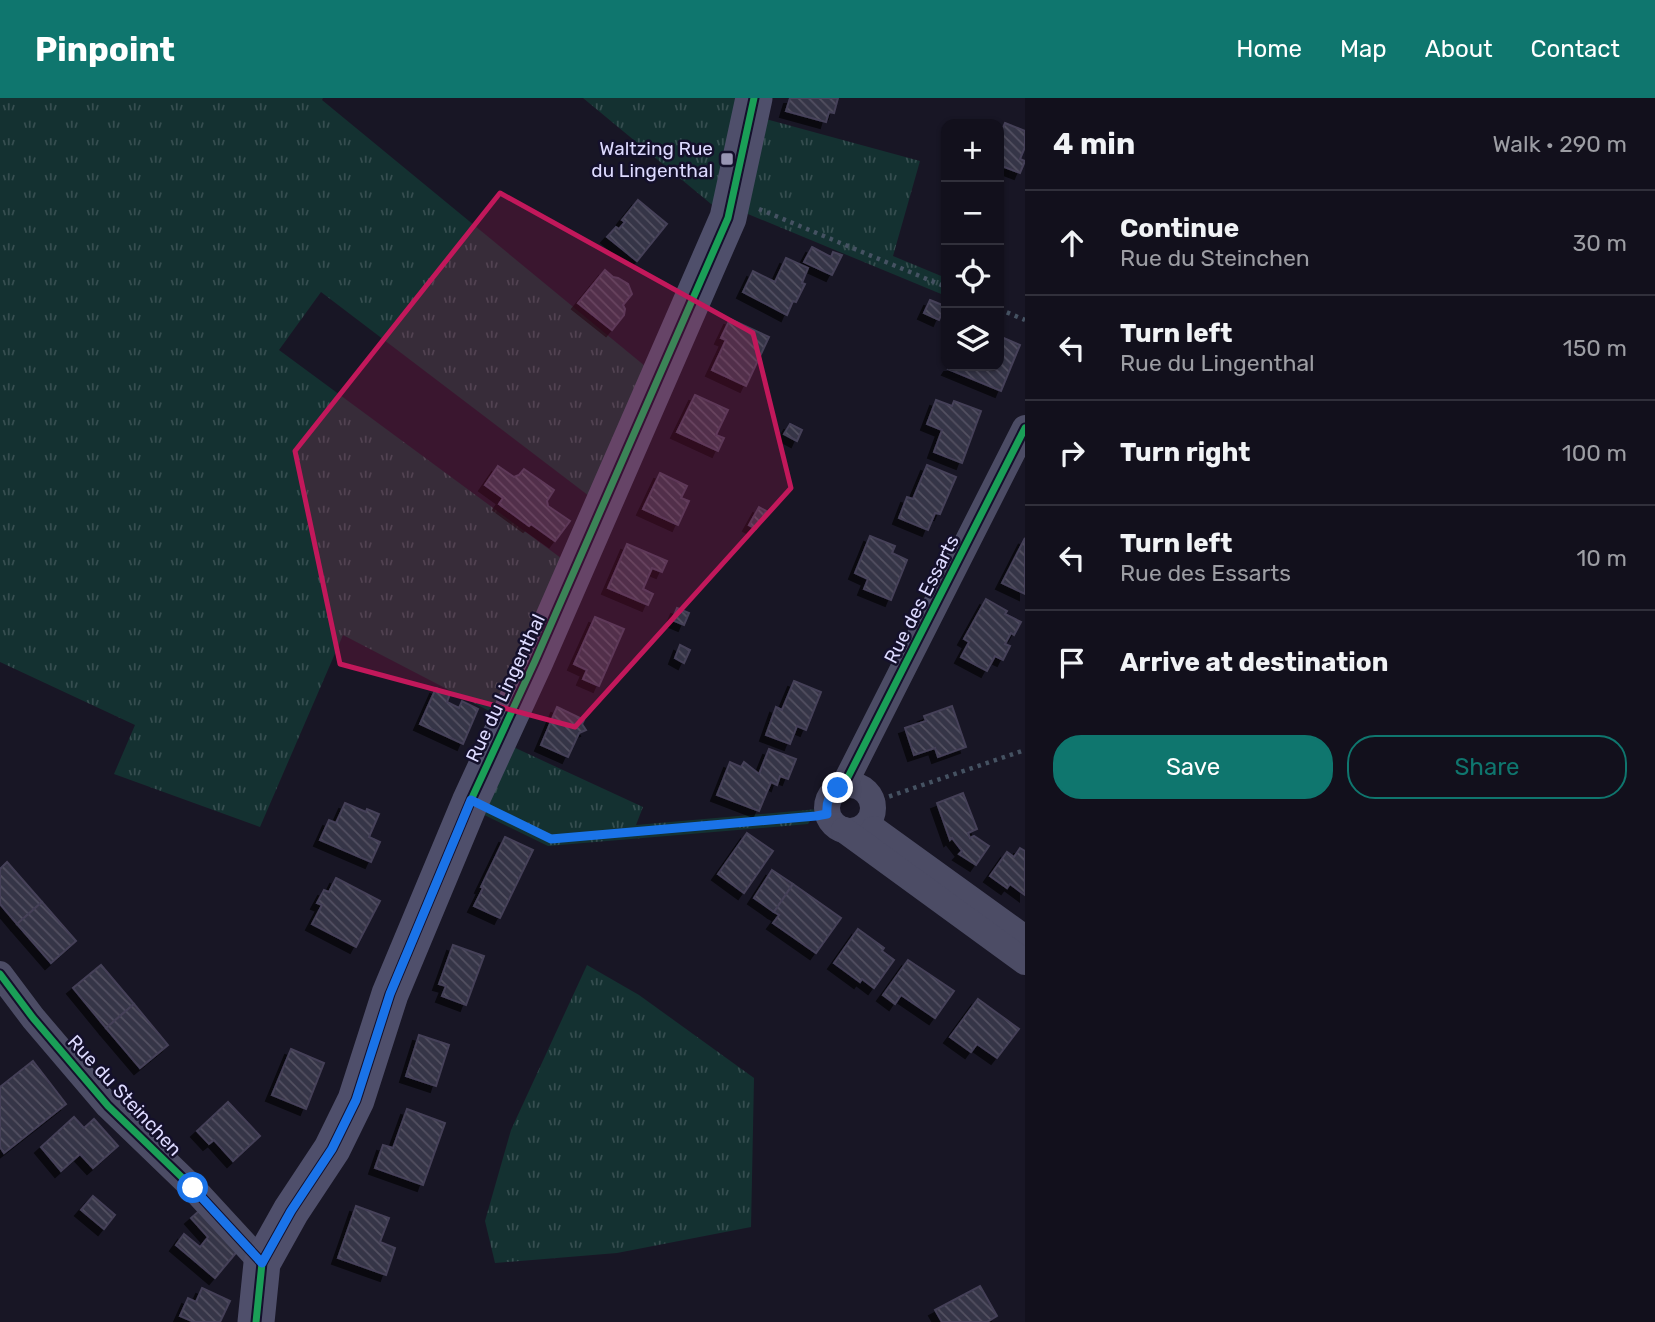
<!DOCTYPE html>
<html lang="en">
<head>
<meta charset="utf-8">
<style>
	:root { --surface:#12101c; --page:#1f1e29; --text:#f1f3f6; --muted:#9c9da3; --line:#31303b; --accent:#0f766e }
	body { margin:0; font-family:Rubik,sans-serif; background:var(--page); color:var(--text) }
	.controls { position:absolute; right:21px; top:21px; display:grid; overflow:hidden; border-radius:14px; box-shadow:0 2px 5px #0004 }
	.controls button { width:63px; height:63px; display:grid; place-items:center; padding:0; border:0; border-bottom:2px solid var(--line); background:var(--surface); color:var(--text); font:35px sans-serif }
	.stop { position:absolute; width:21px; height:21px; margin:-16px; border:5px solid #1a73e8; border-radius:50%; background:#fff }
	.stop.end { background:#1a73e8; border-color:#fff; box-shadow:0 2px 7px #0008 }
	.list { margin:0; padding:0; list-style:none }
	h2 { display:flex; justify-content:space-between; align-items:center; height:91px; margin:0; padding:0 28px; font-size:30px }
	h2 small { font-size:23px; font-weight:400; color:var(--muted) }
	.list li { display:grid; grid-template-columns:46px 1fr auto; gap:21px; align-items:center; box-sizing:border-box; height:105px; padding:0 28px; border-top:2px solid var(--line) }
	.list b { display:block; font-size:26px; white-space:nowrap }
	.list p { margin:0; font-size:23px; white-space:nowrap; color:var(--muted) }
	.list em { font-size:23px; font-style:normal; color:var(--muted) }
	.actions { display:flex; gap:14px; padding:21px 28px }
	.actions a { flex:1; padding:16px 0; border:2px solid var(--accent); border-radius:28px; text-align:center; font-size:24px; color:var(--accent) }
	.actions .main { background:var(--accent); color:#fff }
	.icon { flex:none; width:38px; height:38px; fill:none; stroke:currentColor; stroke-width:2; stroke-linecap:round; stroke-linejoin:round }
	.map { position:relative; flex:none; width:1025px; height:1224px; overflow:hidden }
	header { display:flex; align-items:center; gap:42px; box-sizing:border-box; height:98px; padding:0 35px; background:var(--accent); color:#fff }
	header strong { font-size:33px }
	nav { display:flex; gap:38px; margin-inline-start:auto; font-size:24px }
	main { display:flex }
	aside { flex:1; background:var(--surface) }
	.map>svg:first-child { display:block }
</style>
</head>
<body>
<header>
<strong>Pinpoint</strong>
<nav><a>Home</a><a>Map</a><a>About</a><a>Contact</a></nav>
</header>
<main>
<div class="map">
<svg width="1025" height="1224" viewBox="0 0 1025 1224">
	<defs>
		<pattern id="grass-tufts" width="24" height="20" patternUnits="userSpaceOnUse" patternTransform="scale(1.75)"><rect width="24" height="20" fill="#143131"/><path d="M3 7l-1-3M5 7V3M7 7l1-3M15 17l-1-3M17 17v-4M19 17l1-3" fill="none" stroke="#364e50"/></pattern>
		<pattern id="building-back-hatch" width="6" height="6" patternUnits="userSpaceOnUse" patternTransform="scale(1.75)"><rect width="6" height="6" fill="#363446"/><path d="M-1 5l2 2M0 0l6 6M5-1l2 2" fill="none" stroke="#535162"/></pattern>
		<filter id="shadow"><feDropShadow dx="-6" dy="6" stdDeviation="0" flood-color="#0009"/></filter>
	</defs>
	<rect width="100%" height="100%" fill="#181625"/>
	<g fill="url(#grass-tufts)">
		<polygon points="0,0 323,0 322,2 651,273 593,401 321,194 279,252 565,463 497,617 343,537 260,729 114,676 135,627 0,564"/>
		<polygon points="583,0 754,0 751,17 920,63 893,158 946,180 946,198 731,109 728,120"/>
		<polygon points="498,642 643,709 636,727 818,711 808,726 548,748 468,709"/>
		<polygon points="587,867 639,897 754,980 751,1129 617,1155 495,1165 485,1123 511,1032"/>
	</g>
	<g fill="url(#building-back-hatch)" stroke="#454158" stroke-width="2" filter="url(#shadow)">
		<polygon points="790,0 838,0 834,15 829,14 826,24 786,13"/>
		<polygon points="1005,25 1025,33 1025,49 1020,61 1025,63 1020,75 999,67 999,39"/>
		<polygon points="638,102 667,126 637,163 607,139 616,129 619,131 625,124 622,122"/>
		<polygon points="812,149 831,159 833,154 842,157 832,177 804,164"/>
		<polygon points="786,160 808,170 802,185 805,186 796,204 793,203 787,217 743,194 753,173 775,184"/>
		<polygon points="605,172 613,179 618,180 628,186 632,196 623,207 625,211 624,217 612,232 578,205"/>
		<polygon points="930,202 945,208 939,222 924,215"/>
		<polygon points="730,221 769,239 746,288 712,272 726,242 721,240"/>
		<polygon points="999,238 1020,247 1001,293 948,271 950,268 999,268"/>
		<polygon points="695,297 728,312 716,337 724,340 718,353 677,334"/>
		<polygon points="936,302 952,308 954,303 981,313 962,365 934,354 942,332 927,326"/>
		<polygon points="790,326 802,332 797,343 784,336"/>
		<polygon points="927,367 956,379 940,416 935,415 928,432 899,420 907,399 913,401"/>
		<polygon points="498,368 514,379 519,377 524,371 554,392 547,403 548,408 570,423 555,443 531,426 529,428 499,406 503,400 485,387"/>
		<polygon points="660,375 687,388 681,400 689,403 678,427 643,411"/>
		<polygon points="759,409 766,413 756,431 749,427"/>
		<polygon points="870,438 895,448 892,455 907,462 891,502 864,491 868,481 855,475"/>
		<polygon points="1025,440 1025,496 1002,485"/>
		<polygon points="627,446 667,463 662,474 652,470 643,491 653,496 648,507 608,490"/>
		<polygon points="986,501 1007,513 1005,516 1021,524 1014,537 1011,535 1005,546 1010,548 1003,562 995,558 987,573 961,559 969,544 964,541"/>
		<polygon points="677,510 689,515 684,527 672,522"/>
		<polygon points="595,519 624,531 599,588 583,581 587,572 574,566"/>
		<polygon points="680,547 690,552 684,565 675,560"/>
		<polygon points="794,583 821,594 806,632 797,628 790,646 766,637 776,609 782,612"/>
		<polygon points="436,590 450,596 447,604 459,610 462,603 478,611 463,646 420,626"/>
		<polygon points="952,608 966,649 938,659 935,650 914,657 905,630 926,623 924,618"/>
		<polygon points="557,609 584,622 582,626 586,632 579,635 568,659 541,647"/>
		<polygon points="769,651 796,661 788,681 780,678 777,687 771,684 759,713 717,697 730,664 741,669 744,664 759,676"/>
		<polygon points="963,695 977,731 968,735 970,740 974,738 989,748 976,767 959,756 962,753 952,740 950,742 937,705"/>
		<polygon points="345,705 366,714 367,711 379,716 369,739 380,744 371,764 320,742 329,722 336,725"/>
		<polygon points="747,735 773,753 744,795 718,776"/>
		<polygon points="505,739 533,752 500,820 474,808 483,790 481,789"/>
		<polygon points="1020,750 1025,753 1025,797 1010,786 1007,790 990,778 1007,754 1014,759"/>
		<polygon points="7,764 42,804 17,826 0,806 0,771"/>
		<polygon points="772,772 793,786 774,814 754,800"/>
		<polygon points="336,780 380,803 356,849 312,826 322,807 317,805 324,792 329,794"/>
		<polygon points="793,786 841,820 816,855 773,825 779,817 774,814"/>
		<polygon points="42,804 76,843 51,865 17,826"/>
		<polygon points="858,831 884,850 882,853 894,862 874,890 862,881 860,884 834,865"/>
		<polygon points="453,847 484,858 466,907 442,898 446,888 439,886"/>
		<polygon points="908,862 954,893 935,920 901,897 895,906 883,897"/>
		<polygon points="101,867 134,906 106,930 73,890"/>
		<polygon points="978,901 1019,931 997,960 977,946 971,954 950,939"/>
		<polygon points="134,906 168,947 140,970 106,930"/>
		<polygon points="419,937 449,947 436,988 406,978"/>
		<polygon points="291,951 324,965 306,1011 272,997"/>
		<polygon points="33,963 66,1006 4,1055 0,1049 0,989"/>
		<polygon points="228,1004 260,1038 233,1063 214,1042 209,1046 197,1033"/>
		<polygon points="407,1011 445,1025 423,1087 375,1070 383,1047 393,1050"/>
		<polygon points="74,1019 84,1030 94,1021 118,1048 93,1070 80,1056 61,1073 41,1049"/>
		<polygon points="93,1098 115,1117 104,1131 81,1112"/>
		<polygon points="356,1108 389,1120 380,1144 395,1150 386,1177 338,1160"/>
		<polygon points="199,1113 240,1150 215,1180 176,1147 184,1136 200,1149 208,1139 191,1120"/>
		<polygon points="980,1188 997,1218 987,1224 942,1224 935,1212"/>
		<polygon points="202,1190 230,1203 220,1224 194,1224 180,1218 188,1200 196,1204"/>
	</g>
	<g fill="none" stroke-linecap="round" stroke-linejoin="round">
		<g stroke="#455262" stroke-width="4.5" stroke-dasharray="3.5 5" stroke-linecap="butt">
			<polyline points="759,111 946,189"/>
			<polyline points="999,211 1025,222"/>
			<polyline points="873,704 1025,652"/>
			<polyline points="497,714 551,741 827,716"/>
		</g>
		<g stroke="#4c4c65" stroke-width="26">
			<circle cx="850" cy="710" r="23"/>
			<polyline points="844,687 1025,330"/>
			<polyline points="874,731 1025,840"/>
			<polyline points="844,732 1025,864"/>
			<polyline points="0,876 33,920 108,1008 193,1090 262,1165"/>
		</g>
		<polyline stroke="#4f4f6b" stroke-width="37" points="256,1224 262,1165 291,1113 332,1051 356,1002 390,896 471,702 535,563 728,120 754,0"/>
		<g stroke="#14102b" stroke-width="11">
			<g id="cycleway">
				<polyline points="844,687 1025,330"/>
				<polyline points="0,876 33,920 108,1008 193,1090 262,1165"/>
				<polyline points="256,1224 262,1165 291,1113 332,1051 356,1002 390,896 471,702 535,563 728,120 754,0"/>
			</g>
		</g>
		<use href="#cycleway" stroke="#1a9f57" stroke-width="7"/>
	</g>
	<g fill="none" stroke-linecap="round" stroke-linejoin="round">
		<path stroke="#1a73e8" stroke-width="9" d="M193,1090l69,75 29,-52 41,-62 24,-49 34,-106 81,-194 80,39 265,-23 11,-2c-1,-12 2,-19 11,-26"/>
	</g>
	<path fill="#c2185b" fill-opacity="0.2" stroke="#c2185b" stroke-width="5" stroke-linejoin="round" d="M500,95l253,140 38,155 -216,239 -235,-63 -45,-213z"/>
	<rect fill="#9895b3" stroke="#14102b" stroke-width="2.5" x="720" y="54" width="14" height="14" rx="3.5"/>
	<g text-anchor="middle" stroke-width="5" stroke-linejoin="round" paint-order="stroke">
		<g font-size="19" fill="#dddaff" stroke="#14102b" text-anchor="end">
			<text x="713" y="57">Waltzing Rue<tspan x="713" dy="22">du Lingenthal</tspan></text>
		</g>
		<g font-size="19" fill="#dddaff" stroke="#14102b">
			<text transform="translate(921 501) rotate(-63)" y="7">Rue des Essarts</text>
			<text transform="translate(505 590) rotate(-65)" y="7">Rue du Lingenthal</text>
			<text transform="translate(125 997) rotate(47)" y="7">Rue du Steinchen</text>
		</g>
	</g>
</svg>
<div class="controls">
<button>+</button>
<button>−</button>
<button><svg class="icon" aria-label="locate" viewBox="0 0 24 24"><circle cx="12" cy="12" r="6"/><path d="M12 2v4M12 18v4M2 12h4M18 12h4"/></svg></button>
<button><svg class="icon" aria-label="layers" viewBox="0 0 24 24"><path d="M12 4l9 5-9 5-9-5zM3 14l9 5 9-5"/></svg></button>
</div>
<div class="stop" style="left:193px;top:1090px"></div>
<div class="stop end" style="left:838px;top:690px"></div>
</div>
<aside>
<h2>4 min<small>Walk · 290 m</small></h2>
<ul class="list">
<li><svg class="icon" aria-label="ahead" viewBox="0 0 24 24"><path d="M12 20V5M6 11l6-6 6 6"/></svg><div><b>Continue</b><p>Rue du Steinchen</p></div><em>30 m</em></li>
<li><svg class="icon" aria-label="left" viewBox="0 0 24 24"><path d="M17 20v-9H6M10 6l-5 5 5 5"/></svg><div><b>Turn left</b><p>Rue du Lingenthal</p></div><em>150 m</em></li>
<li><svg class="icon" aria-label="right" viewBox="0 0 24 24"><path d="M7 20v-9h11M14 6l5 5-5 5"/></svg><div><b>Turn right</b></div><em>100 m</em></li>
<li><svg class="icon" aria-label="left" viewBox="0 0 24 24"><path d="M17 20v-9H6M10 6l-5 5 5 5"/></svg><div><b>Turn left</b><p>Rue des Essarts</p></div><em>10 m</em></li>
<li><svg class="icon" aria-label="arrive" viewBox="0 0 24 24"><path d="M6 21V4h12l-3 4 3 4H6"/></svg><div><b>Arrive at destination</b></div></li>
</ul>
<div class="actions"><a class="main">Save</a><a>Share</a></div>
</aside>
</main>
</body>
</html>
